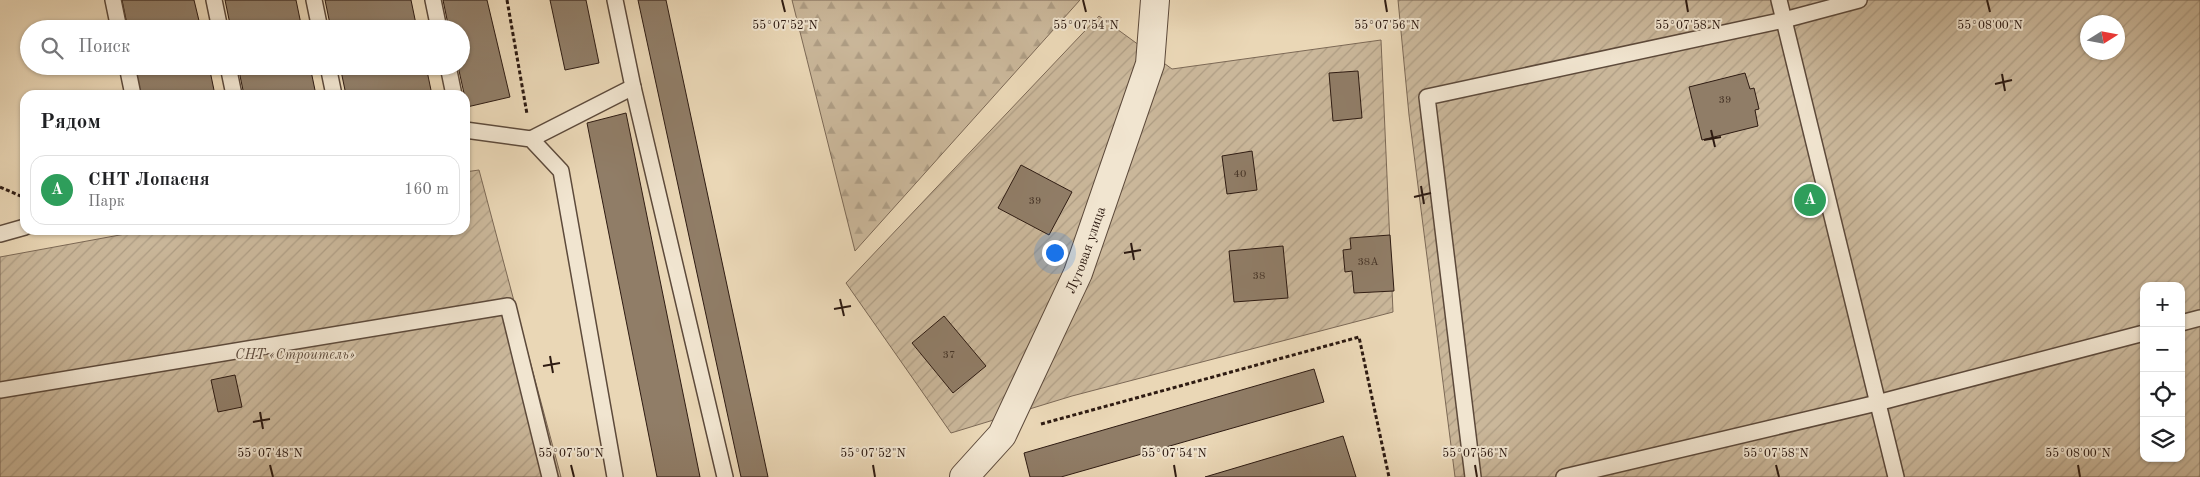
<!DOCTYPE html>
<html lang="ru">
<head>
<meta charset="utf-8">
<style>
	:root { --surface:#fff; --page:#f6f6f6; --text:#202124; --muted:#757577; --line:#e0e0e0; --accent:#111827 }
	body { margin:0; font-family:"Old Standard TT",serif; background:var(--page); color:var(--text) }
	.controls { position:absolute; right:15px; bottom:15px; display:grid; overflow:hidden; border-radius:10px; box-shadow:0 1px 4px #0004 }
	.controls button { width:45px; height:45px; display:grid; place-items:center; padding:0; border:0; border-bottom:1px solid var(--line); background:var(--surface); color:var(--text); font:25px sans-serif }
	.compass { position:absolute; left:2080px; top:15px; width:45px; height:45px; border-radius:50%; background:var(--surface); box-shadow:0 1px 4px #0004; rotate:79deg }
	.you { position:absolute; left:1054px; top:252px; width:18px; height:18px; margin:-12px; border:4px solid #fff; border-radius:50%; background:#1a73e8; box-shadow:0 0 0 8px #1a73e833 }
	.badge { display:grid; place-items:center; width:32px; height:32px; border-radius:50%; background:var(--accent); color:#fff; font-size:16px; font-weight:700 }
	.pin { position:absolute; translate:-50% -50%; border:2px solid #fff; box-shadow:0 1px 5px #0006 }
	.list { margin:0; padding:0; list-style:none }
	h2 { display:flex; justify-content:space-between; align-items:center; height:65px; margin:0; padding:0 20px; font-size:21px }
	h2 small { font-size:16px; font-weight:400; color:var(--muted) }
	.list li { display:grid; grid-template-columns:32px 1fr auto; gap:15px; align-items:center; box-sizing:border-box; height:70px; margin:0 10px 10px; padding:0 10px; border:1px solid var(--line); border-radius:15px }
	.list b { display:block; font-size:19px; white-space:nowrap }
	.list p { margin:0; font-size:16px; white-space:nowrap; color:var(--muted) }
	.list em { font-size:16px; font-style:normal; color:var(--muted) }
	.icon { flex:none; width:28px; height:28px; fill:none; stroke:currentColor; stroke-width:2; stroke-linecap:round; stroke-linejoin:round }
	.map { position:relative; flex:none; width:2200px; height:477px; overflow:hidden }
	.search { position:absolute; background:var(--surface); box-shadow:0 1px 4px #0004; left:20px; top:20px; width:450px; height:55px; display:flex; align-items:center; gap:12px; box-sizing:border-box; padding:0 18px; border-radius:28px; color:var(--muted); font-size:19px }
	.panel { position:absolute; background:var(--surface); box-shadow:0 1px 4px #0004; left:20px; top:90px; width:450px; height:145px; border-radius:15px }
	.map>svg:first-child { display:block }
</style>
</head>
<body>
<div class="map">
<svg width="2200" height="477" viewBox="0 0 2200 477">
	<defs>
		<pattern id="forest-firs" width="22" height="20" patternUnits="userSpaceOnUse" patternTransform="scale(1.25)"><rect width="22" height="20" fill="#cab79a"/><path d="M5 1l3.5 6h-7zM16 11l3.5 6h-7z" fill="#ae9d84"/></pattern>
		<pattern id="garden-furrows" width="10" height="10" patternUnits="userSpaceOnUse" patternTransform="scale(1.25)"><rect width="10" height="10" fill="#cab79a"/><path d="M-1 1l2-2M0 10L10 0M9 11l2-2" fill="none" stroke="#ae9d84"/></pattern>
	</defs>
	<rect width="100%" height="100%" fill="#ead7b6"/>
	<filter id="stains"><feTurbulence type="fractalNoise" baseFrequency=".004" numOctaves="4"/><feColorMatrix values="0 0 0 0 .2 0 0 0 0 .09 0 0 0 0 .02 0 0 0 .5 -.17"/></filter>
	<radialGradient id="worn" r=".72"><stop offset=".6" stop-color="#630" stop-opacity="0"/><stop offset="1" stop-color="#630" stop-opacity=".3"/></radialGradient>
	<polygon fill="url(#forest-firs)" stroke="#7c6956" points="792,0 1080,0 855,251"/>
	<g fill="url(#garden-furrows)" stroke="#7c6956" fill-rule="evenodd">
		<path d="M1398,0h802v477h-745l-46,-362zM2088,22h30v30h-30zM2144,286h37v172h-37z"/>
		<polygon points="1099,16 1172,69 1381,40 1393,312 1072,396 951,433 846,283"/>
		<polygon points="479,170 561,477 0,477 0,257 147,230 465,230 465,172"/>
	</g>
	<g fill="#907d67" stroke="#2e1b12">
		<polygon points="122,0 194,0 201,29 128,29"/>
		<polygon points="225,0 296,0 302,29 231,29"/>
		<polygon points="325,0 411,0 417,29 331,29"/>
		<polygon points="443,0 487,0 510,97 467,107 458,66 461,66 461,29 449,29"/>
		<polygon points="550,0 586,0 599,63 565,70"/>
		<polygon points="638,0 666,0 768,477 741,477"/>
		<polygon points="135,66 209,66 215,95 141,95"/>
		<polygon points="238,66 310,66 316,95 244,95"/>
		<polygon points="340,66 426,66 432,95 346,95"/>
		<polygon points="1358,71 1362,118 1333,121 1329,73"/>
		<polygon points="1745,73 1750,89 1754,88 1759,109 1755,110 1758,126 1702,140 1689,87"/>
		<polygon points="626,113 700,477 657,477 587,123"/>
		<polygon points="1252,151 1257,190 1227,194 1222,156"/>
		<polygon points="1021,165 1072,192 1049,235 998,208"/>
		<polygon points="1390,235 1394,291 1354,293 1352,271 1345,272 1343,250 1351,249 1350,238"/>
		<polygon points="1283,246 1288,298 1234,302 1229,251"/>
		<polygon points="944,316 986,366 953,393 912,343"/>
		<polygon points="1314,369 1324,402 1061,477 1030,477 1024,453"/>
		<polygon points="235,375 242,407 218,412 211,380"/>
		<polygon points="1343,436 1356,477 1205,477"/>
	</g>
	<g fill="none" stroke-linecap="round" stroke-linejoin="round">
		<g stroke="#5d4a3b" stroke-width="18">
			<g id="lane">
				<polyline points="113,0 119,29"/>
				<polyline points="214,0 220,29"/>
				<polyline points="314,0 320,29"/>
				<polyline points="433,0 439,29"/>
				<polyline points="1779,0 1896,477"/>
				<polyline points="127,66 133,95"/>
				<polyline points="228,66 234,95"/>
				<polyline points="328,66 334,95"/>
				<polyline points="448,66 454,95"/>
				<polyline points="633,87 725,477"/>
				<polyline points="465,130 531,139 561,171 615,477"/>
				<polyline points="531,139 633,87 615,0"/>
				<polyline points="0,234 25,227"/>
				<polyline points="2181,323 2200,318"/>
				<polyline points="0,390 508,306 550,477"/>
				<polyline points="1473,477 1427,97 1784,20 1859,0"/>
				<polyline points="1564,477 1877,403 2144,333"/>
			</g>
		</g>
		<g stroke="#5d4a3b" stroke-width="30">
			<g id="street">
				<path id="s1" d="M964,477l38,-42 76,-162 72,-209 5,-64"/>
			</g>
		</g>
		<g stroke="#2e1b12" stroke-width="3" stroke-dasharray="4 2.5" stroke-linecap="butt">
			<polyline points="507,0 527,114"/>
			<polyline points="0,187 25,198"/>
			<polyline points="1041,424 1359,337 1389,477"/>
		</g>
		<use href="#lane" stroke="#f1e5d0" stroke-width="15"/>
		<use href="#street" stroke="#f1e5d0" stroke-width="28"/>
	</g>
	<path fill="none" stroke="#2e1b12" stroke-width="2" d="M782,0l3,12M1083,0l3,12M1385,0l2,12M1686,0l2,12M1987,0l3,12M2002,74l3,17M1995,84l17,-4M1711,130l4,17M1704,140l17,-3M1421,186l3,18M1414,197l17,-4M1131,243l3,17M1124,253l17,-3M840,299l4,17M834,309l17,-3M550,356l3,17M543,366l17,-3M260,412l3,17M253,422l17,-3M270,465l3,12M571,465l3,12M873,465l2,12M1174,465l2,12M1475,465l2,12M1776,465l3,12M2078,465l2,12"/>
	<g text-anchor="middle" stroke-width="4" stroke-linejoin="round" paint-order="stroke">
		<g font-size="11" fill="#463427">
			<text x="1725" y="103">39</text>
			<text x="1240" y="177">40</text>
			<text x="1035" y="204">39</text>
			<text x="1368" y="265">38А</text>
			<text x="1259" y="279">38</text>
			<text x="949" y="358">37</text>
		</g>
		<g font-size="14" fill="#2e1b12" stroke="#f1e5d0">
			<text dy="5" stroke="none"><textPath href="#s1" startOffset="260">Луговая улица</textPath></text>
		</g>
		<g font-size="14" font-style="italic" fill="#5d4a3b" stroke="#f1e5d0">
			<text x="295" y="359">СНТ «Строитель»</text>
		</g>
	</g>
	<g font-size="12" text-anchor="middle" fill="#2e1b12" stroke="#f1e5d0" stroke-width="4" stroke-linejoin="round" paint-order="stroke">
		<text x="785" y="29">55°07'52"N</text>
		<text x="1086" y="29">55°07'54"N</text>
		<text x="1387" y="29">55°07'56"N</text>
		<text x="1688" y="29">55°07'58"N</text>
		<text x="1990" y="29">55°08'00"N</text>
		<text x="270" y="457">55°07'48"N</text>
		<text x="571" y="457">55°07'50"N</text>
		<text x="873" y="457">55°07'52"N</text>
		<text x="1174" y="457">55°07'54"N</text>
		<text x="1475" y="457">55°07'56"N</text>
		<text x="1776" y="457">55°07'58"N</text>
		<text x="2078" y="457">55°08'00"N</text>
	</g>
	<rect width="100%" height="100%" filter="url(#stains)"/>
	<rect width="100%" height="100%" fill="url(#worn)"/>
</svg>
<div class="controls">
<button>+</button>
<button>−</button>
<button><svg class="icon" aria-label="locate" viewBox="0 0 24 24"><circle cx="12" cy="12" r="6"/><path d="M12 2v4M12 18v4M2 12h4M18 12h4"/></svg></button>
<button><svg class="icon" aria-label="layers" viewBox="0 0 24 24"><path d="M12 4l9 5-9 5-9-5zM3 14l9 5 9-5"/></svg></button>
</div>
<svg class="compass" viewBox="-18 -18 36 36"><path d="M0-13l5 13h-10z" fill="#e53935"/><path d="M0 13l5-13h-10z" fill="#757577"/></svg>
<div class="you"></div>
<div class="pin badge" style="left:1810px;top:200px;background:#2e9e5b">A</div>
<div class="search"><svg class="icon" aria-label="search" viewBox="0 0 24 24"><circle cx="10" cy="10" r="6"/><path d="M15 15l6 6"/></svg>Поиск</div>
<section class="panel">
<h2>Рядом<small></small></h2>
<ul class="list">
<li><span class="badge" style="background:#2e9e5b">A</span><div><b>СНТ Лопасня</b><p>Парк</p></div><em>160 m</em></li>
</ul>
</section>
</div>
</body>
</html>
